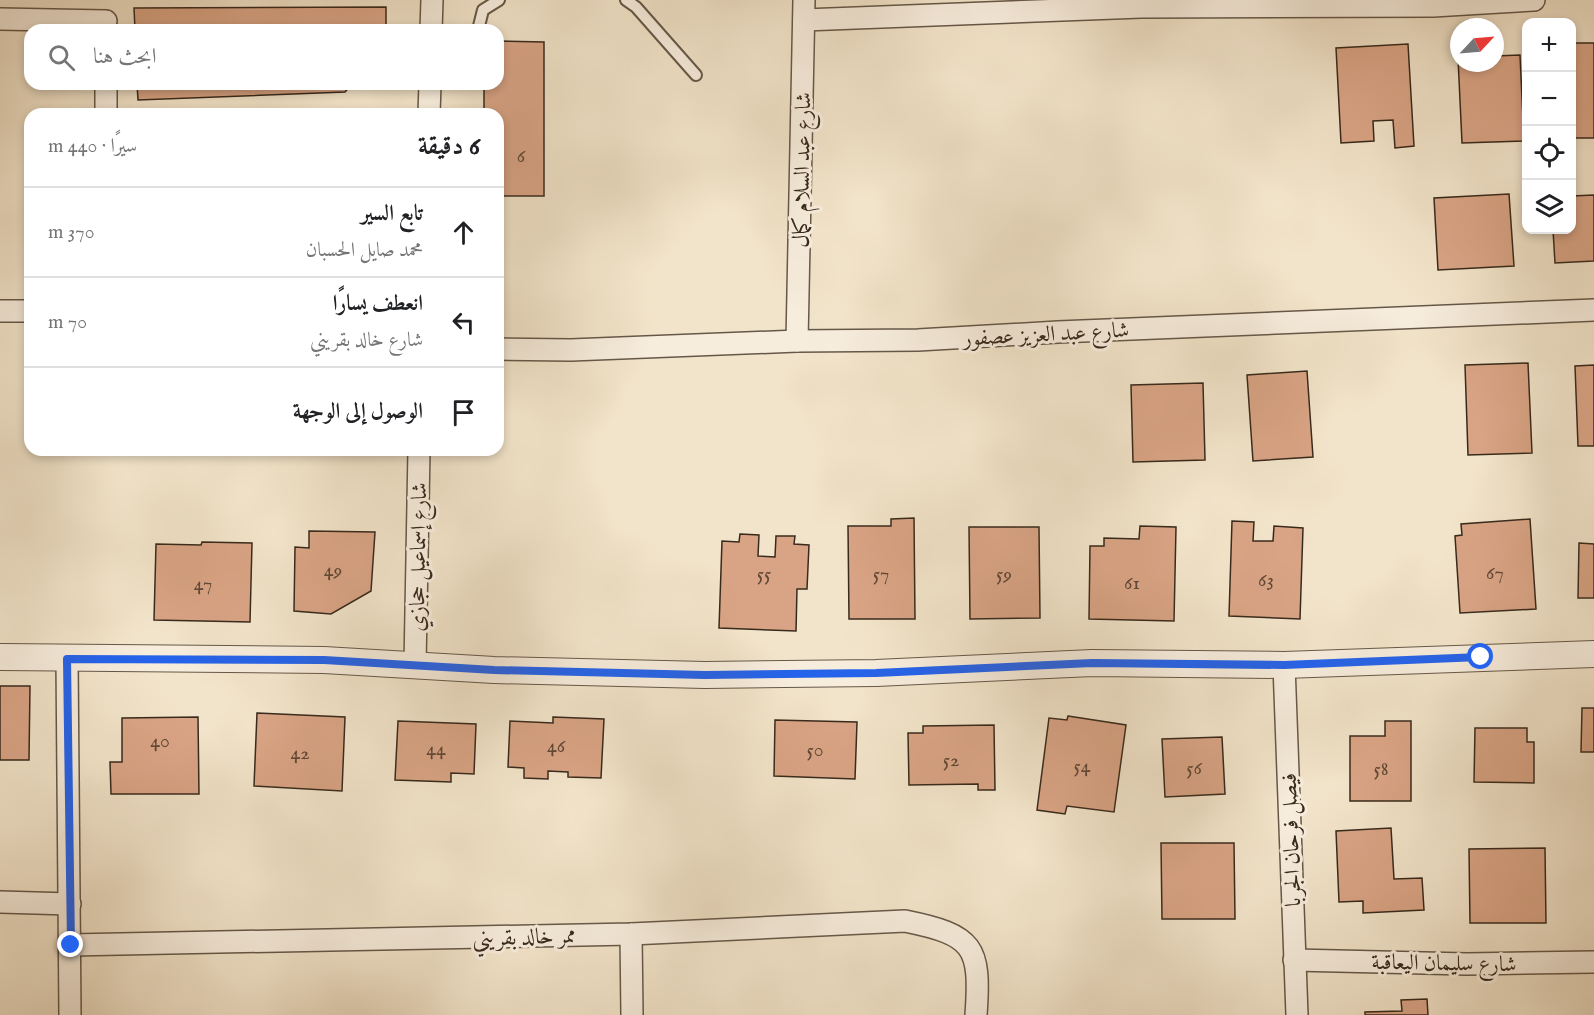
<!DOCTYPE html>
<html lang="ar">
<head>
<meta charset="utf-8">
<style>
	:root { --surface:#fff; --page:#f2f2f2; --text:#202124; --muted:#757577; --line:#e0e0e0 }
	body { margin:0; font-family:"IM FELL English",Amiri,serif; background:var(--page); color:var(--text); direction:rtl }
	.controls { position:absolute; right:18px; top:18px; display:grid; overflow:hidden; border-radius:12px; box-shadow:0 3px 9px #0003 }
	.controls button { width:54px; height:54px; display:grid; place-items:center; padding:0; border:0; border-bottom:2px solid var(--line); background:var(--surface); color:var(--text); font:30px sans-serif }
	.compass { position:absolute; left:1450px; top:18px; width:54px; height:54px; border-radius:50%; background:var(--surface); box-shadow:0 3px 9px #0003; rotate:64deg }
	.stop { position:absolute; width:18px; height:18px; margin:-14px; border:4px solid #2563eb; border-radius:50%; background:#fff }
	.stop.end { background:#2563eb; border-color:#fff; box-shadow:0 2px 6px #0008 }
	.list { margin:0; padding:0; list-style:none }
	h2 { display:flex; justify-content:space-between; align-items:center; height:78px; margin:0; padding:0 24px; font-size:26px }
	h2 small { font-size:20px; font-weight:400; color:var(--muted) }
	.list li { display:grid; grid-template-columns:39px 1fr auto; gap:18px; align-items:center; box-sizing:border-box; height:90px; padding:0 24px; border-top:2px solid var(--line) }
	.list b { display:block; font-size:22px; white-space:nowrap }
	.list p { margin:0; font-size:20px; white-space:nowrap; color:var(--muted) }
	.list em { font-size:20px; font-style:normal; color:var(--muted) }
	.icon { flex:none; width:33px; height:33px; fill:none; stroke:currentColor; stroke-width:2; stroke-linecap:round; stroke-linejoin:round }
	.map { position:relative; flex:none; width:1594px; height:1015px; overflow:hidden; direction:ltr }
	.search { position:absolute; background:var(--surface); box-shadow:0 3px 9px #0003; left:24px; top:24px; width:480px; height:66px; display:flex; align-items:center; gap:15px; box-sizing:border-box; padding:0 21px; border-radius:18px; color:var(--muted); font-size:22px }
	.panel { position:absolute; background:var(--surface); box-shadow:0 3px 9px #0003; left:24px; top:108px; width:480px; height:348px; border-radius:18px; direction:rtl }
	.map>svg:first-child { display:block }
</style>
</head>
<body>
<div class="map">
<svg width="1594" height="1015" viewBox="0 0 1594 1015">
	<rect width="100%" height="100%" fill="#f2e4ca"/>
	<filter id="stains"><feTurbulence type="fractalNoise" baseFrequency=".00333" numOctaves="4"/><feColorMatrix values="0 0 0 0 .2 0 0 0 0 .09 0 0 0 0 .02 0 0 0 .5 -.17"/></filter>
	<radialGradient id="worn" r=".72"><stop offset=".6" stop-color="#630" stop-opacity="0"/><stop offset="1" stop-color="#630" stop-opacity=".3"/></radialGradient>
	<g fill="#d9a485" stroke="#382a1c" stroke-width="1.5">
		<polygon points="386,7 386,30 135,30 134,8"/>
		<polygon points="498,41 544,42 544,196 498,196 498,114 484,114 484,84 498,84"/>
		<rect x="1572" y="43" width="22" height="95"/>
		<polygon points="1408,44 1414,146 1395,148 1393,120 1373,121 1374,141 1341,143 1336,48"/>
		<polygon points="1520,55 1524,141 1462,143 1458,58 1459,63 1495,63 1495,56"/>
		<polygon points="137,84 352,84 345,92 138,100"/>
		<polygon points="1509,194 1514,266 1438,270 1434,198"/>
		<polygon points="1594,195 1594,261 1555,263 1553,230 1572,230 1572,196"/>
		<polygon points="1528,363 1532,453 1468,455 1465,365"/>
		<polygon points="1594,365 1594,446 1578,446 1575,366"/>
		<polygon points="1307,371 1313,457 1253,461 1247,375"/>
		<polygon points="1203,383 1205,460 1133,462 1131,385"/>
		<polygon points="180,450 271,450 270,455 181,452"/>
		<polygon points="914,518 915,619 849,619 848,526 891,526 891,519"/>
		<polygon points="1530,519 1536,609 1460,613 1455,536 1462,535 1461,524"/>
		<polygon points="1232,521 1254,522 1253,541 1273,541 1274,526 1303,528 1300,619 1229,616"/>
		<polygon points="1140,526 1176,527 1174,621 1089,619 1090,546 1104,546 1104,538 1139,539"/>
		<polygon points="969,527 1039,527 1040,618 970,619"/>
		<polygon points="309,531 375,532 371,591 331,614 294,611 295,547 309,548"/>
		<polygon points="740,534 759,535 758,556 775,557 776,536 795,536 794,544 809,545 807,589 797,589 796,631 719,628 722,541 739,542"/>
		<polygon points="202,542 252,543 250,622 154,620 156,544 201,545"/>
		<polygon points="1579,543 1594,544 1594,598 1578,598"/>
		<polygon points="0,686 30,686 29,760 0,760"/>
		<polygon points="1582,708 1594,708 1594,752 1581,752"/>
		<polygon points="257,713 345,717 342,791 254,786"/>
		<polygon points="1068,716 1126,725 1114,812 1067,806 1065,814 1037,810 1049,718 1067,720"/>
		<polygon points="198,717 199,794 111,794 110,762 122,762 122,718"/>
		<polygon points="553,717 604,719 601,778 568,777 568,772 548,771 548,779 524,778 524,768 508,767 510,721 553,723"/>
		<polygon points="775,720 857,722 855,779 774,776"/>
		<polygon points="398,721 476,724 474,774 451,773 451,782 395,780"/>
		<polygon points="1385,721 1411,721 1411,801 1350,801 1350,736 1385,736"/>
		<polygon points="994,725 995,790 978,790 978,784 909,785 908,733 923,733 923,726"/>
		<polygon points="1475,728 1527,728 1527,742 1534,742 1534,783 1474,782"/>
		<polygon points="1222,737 1225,794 1165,797 1162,739"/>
		<polygon points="1391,828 1394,879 1422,878 1424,910 1363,913 1363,901 1339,902 1336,831"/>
		<polygon points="1161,843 1234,843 1235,919 1162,919"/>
		<polygon points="1545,848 1546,923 1470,923 1469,849"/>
		<polygon points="1427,999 1428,1015 1365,1015 1365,1012 1402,1011 1401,1000"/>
	</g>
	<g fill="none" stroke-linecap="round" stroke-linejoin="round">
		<g stroke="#665848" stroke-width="14">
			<g id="service">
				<polyline points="626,0 636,7 696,75"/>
				<polyline points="478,30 483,10 499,0"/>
			</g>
		</g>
		<g stroke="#665848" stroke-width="24">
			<g id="minor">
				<polyline points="0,19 106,21"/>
				<polyline points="804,20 1141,7 1433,6 1534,0"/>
				<polyline points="431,30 432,0"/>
				<polyline points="106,114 106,84"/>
				<polyline points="429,114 430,84"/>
				<polyline points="0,311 30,311"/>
				<polyline points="797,341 804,0"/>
				<polyline points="498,349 571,350 797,341 918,340 1058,332 1594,310"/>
				<polyline points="67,659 70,1015"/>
				<polyline points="415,665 419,450"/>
				<polyline points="1284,665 1297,1015"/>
				<polyline points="0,902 70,904"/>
				<polyline points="631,934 632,1015"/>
				<path d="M71,945l560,-11 274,-13c69,14 76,25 71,94"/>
				<polyline points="1294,960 1467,964 1594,962"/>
			</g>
		</g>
		<g stroke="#665848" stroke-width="28">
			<polyline id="tertiary" points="0,657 324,660 494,670 705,675 876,673 1092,663 1284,665 1594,654"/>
		</g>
		<use href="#service" stroke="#f7eddd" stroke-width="10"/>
		<use href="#minor" stroke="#f7eddd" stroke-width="21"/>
		<use href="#tertiary" stroke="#f7eddd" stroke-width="26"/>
	</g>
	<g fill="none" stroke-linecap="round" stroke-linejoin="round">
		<polyline stroke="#2563eb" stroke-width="8" points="71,945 67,659 324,660 494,670 705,675 876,673 1092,663 1284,665 1481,657"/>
	</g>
	<g text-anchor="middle" stroke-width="6" stroke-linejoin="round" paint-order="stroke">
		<g font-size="20" fill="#604836">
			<text x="521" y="162">6</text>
			<text x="333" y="576">49</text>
			<text x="1495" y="579">67</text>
			<text x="764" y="580">55</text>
			<text x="881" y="580">57</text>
			<text x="1004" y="580">59</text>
			<text x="1266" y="586">63</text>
			<text x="1132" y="589">61</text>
			<text x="203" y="590">47</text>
			<text x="160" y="747">40</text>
			<text x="556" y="752">46</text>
			<text x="436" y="755">44</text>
			<text x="815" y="756">50</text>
			<text x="300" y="759">42</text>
			<text x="951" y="766">52</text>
			<text x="1082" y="772">54</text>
			<text x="1194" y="774">56</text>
			<text x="1381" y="775">58</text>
		</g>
		<g font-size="22" fill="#382a1c" stroke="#f7eddd">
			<text transform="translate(801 170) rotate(-89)" y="8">شارع عبد السلام كمال</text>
			<text transform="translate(1046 333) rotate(-3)" y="8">شارع عبد العزيز عصفور</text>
			<text transform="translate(417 557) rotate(-89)" y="8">شارع إسماعيل حجازي</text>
			<text transform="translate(1290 840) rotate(-92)" y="8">فيصل فرحان الجربا</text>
			<text transform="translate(524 936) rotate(-2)" y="8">ممر خالد بقريني</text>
			<text transform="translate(1444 962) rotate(1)" y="8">شارع سليمان اليعاقبة</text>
		</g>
	</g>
	<rect width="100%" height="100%" filter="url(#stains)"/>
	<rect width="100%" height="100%" fill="url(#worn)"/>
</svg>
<div class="controls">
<button>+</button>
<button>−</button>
<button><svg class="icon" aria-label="locate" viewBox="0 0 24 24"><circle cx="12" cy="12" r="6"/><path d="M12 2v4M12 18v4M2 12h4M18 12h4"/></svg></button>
<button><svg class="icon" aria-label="layers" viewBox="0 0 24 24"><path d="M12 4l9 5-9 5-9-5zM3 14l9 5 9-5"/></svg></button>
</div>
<svg class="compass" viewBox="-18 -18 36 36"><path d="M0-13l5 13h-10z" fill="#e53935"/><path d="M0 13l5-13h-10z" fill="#757577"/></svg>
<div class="stop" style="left:1481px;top:657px"></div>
<div class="stop end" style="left:71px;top:945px"></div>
<div class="search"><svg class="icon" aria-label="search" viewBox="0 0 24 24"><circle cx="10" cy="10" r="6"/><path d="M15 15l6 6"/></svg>ابحث هنا</div>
<section class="panel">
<h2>6 دقيقة<small>سيرًا · 440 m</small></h2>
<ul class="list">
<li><svg class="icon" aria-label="ahead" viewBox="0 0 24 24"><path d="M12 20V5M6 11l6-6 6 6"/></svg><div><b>تابع السير</b><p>محمد صايل الحسبان</p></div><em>370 m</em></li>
<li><svg class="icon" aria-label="left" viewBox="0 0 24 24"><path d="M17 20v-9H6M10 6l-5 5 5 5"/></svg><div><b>انعطف يسارًا</b><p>شارع خالد بقريني</p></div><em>70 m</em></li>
<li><svg class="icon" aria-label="arrive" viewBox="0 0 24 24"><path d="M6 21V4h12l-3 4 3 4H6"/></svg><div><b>الوصول إلى الوجهة</b></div></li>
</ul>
</section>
</div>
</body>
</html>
